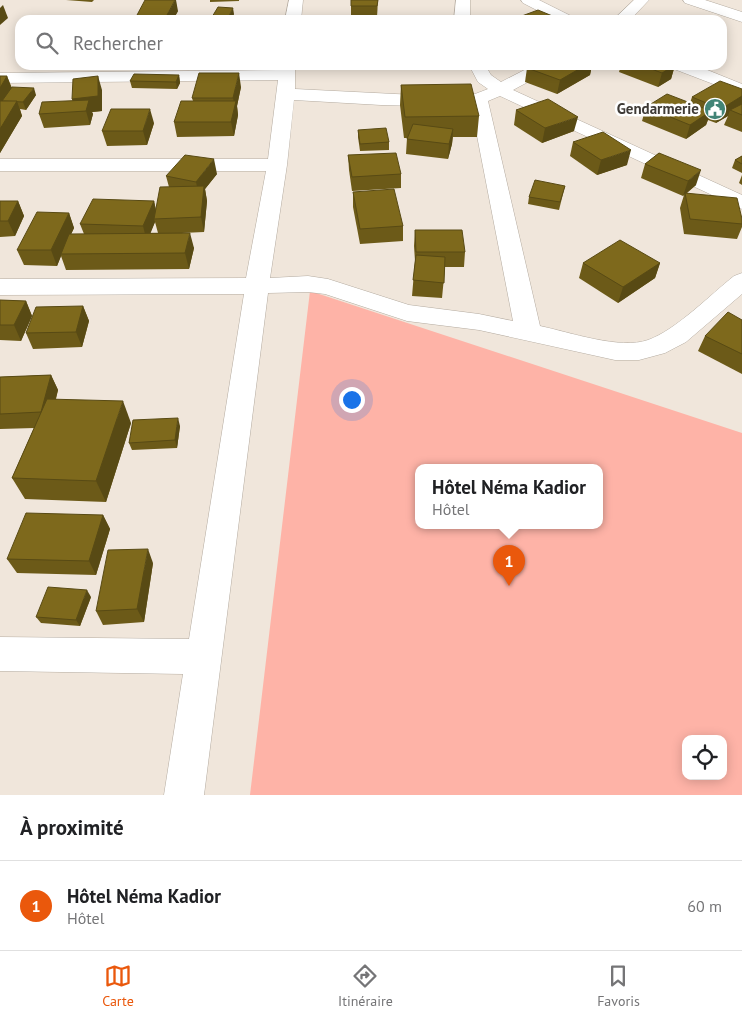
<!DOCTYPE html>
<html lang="fr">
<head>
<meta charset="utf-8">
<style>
	:root { --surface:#fff; --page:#f6f6f6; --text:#202124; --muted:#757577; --line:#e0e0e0; --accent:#ea580c }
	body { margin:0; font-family:"PT Sans",sans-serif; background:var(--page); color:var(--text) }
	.controls { position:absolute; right:15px; bottom:15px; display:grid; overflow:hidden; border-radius:10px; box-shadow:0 2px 12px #0003 }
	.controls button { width:45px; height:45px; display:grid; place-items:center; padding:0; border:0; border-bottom:1px solid var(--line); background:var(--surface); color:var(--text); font:25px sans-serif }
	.you { position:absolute; left:351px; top:399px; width:18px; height:18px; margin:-12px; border:4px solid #fff; border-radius:50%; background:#1a73e8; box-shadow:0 0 0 8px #1a73e833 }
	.badge { display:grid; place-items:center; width:32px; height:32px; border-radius:50%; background:var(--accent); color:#fff; font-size:16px; font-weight:700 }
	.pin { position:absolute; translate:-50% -41px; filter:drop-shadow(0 1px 2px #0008) }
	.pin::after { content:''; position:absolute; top:26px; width:18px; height:15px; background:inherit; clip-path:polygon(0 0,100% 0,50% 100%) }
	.popup { position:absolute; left:415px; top:464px; width:188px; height:65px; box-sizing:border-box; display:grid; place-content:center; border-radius:10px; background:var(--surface); filter:drop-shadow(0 1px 4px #0005); font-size:16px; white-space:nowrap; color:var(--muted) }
	.popup b { font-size:19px; color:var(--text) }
	.popup::after { content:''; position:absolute; left:50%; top:100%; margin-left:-10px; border:10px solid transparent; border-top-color:var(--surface) }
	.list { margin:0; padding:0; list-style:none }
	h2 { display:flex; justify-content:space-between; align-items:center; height:65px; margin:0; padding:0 20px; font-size:21px }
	h2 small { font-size:16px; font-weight:400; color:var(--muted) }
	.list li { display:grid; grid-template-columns:32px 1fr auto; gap:15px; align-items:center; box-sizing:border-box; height:90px; padding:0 20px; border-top:1px solid var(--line) }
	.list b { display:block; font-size:19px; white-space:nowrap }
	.list p { margin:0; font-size:16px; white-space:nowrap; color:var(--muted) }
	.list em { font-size:16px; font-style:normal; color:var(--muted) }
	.icon { flex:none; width:28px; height:28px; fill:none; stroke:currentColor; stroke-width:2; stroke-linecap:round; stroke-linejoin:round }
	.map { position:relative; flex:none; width:742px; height:795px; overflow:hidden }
	.search { position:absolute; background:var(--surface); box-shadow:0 2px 12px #0003; left:15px; right:15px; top:15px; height:55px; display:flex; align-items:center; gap:12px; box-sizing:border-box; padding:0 18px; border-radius:15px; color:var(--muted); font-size:19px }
	.sheet { height:155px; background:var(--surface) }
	nav { display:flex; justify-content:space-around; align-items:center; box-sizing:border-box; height:70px; border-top:1px solid var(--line); background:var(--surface); font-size:14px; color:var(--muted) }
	nav a { display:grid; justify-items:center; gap:2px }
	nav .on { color:var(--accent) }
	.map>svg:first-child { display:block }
</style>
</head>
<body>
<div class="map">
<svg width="742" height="795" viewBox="0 0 742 795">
	<rect width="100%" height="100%" fill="#f0e6db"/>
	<path fill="#feb3a7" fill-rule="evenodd" d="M310,291l432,142v362h-492zM419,467h180v58h-180zM686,739h37v37h-37z"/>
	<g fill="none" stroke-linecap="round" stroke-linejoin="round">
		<g stroke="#b4aba0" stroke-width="1">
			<g id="minor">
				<polygon points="289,0 303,0 301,20 285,20"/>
				<polygon points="456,0 470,0 470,20 454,20"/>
				<polygon points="521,0 539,0 573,17 576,20 556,20 523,3"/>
				<polygon points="634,0 649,0 630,20 613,20"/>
				<polygon points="683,0 705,0 742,12 742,22 685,3"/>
				<path d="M279,65h16v24l160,8 20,-3 13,-5 -10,-7 -9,-17h16l6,10 10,7 33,-17h20l-2,4 -39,21 229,105v14l-242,-113 -12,5 52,225c29,6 80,24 108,14 28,-10 62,-45 86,-64l8,-3v21l-56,48 -21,11 -26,7h-24l-136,-30 -72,-9 -82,-27 -17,-2 -40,1 -64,502h-40l19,-121 -183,-3v-34l189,2 55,-345 -244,1v-16l246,-1 20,-107h-266v-12h268l10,-79 -278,3v-10l278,-3zM294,100l87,5 74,2 16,-2 42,216 -34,-7 -70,-9 -81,-26 -20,-3 -38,2 17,-113z"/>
				<polygon points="672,65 695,65 742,84 742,95 674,69"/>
			</g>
		</g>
		<use href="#minor" fill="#fff" fill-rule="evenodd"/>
	</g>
	<g fill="#6c5a18" fill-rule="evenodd">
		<polygon points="66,0 94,0 92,2"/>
		<polygon points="210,0 239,0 239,1 210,2"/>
		<polygon points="378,0 377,17 351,18 351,6"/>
		<polygon points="178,11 173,20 136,20 136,17"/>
		<polygon points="234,14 231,20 212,20 212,17"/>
		<polygon points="190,65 211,65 211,66"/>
		<polygon points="401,65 423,65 423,67"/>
		<polygon points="532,65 592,65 590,75 557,94 525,82 527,68"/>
		<polygon points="621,65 675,65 671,79 658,87 619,72"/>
		<polygon points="179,75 180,83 177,89 132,88 130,81"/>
		<polygon points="0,76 7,76 12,88 36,95 26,110 20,109 22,116 0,153"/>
		<polygon points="401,85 479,116 477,137 453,137 452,144 448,159 406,154 407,138 404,138 400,105"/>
		<polygon points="241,87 237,106 238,115 234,136 177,137 174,122 193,101 192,98"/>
		<polygon points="742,89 742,132 724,125 728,116 716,123 708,120 706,125 686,139 642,121 646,107 690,103 692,97"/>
		<polygon points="102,90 102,111 92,112 93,114 90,125 44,128 39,114 73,101 72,99"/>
		<polygon points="516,110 574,131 542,143 514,125"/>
		<polygon points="154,123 147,145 107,146 102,131"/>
		<polygon points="358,130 389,142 389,150 360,151 358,137"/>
		<polygon points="573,142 627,165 597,175 570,156"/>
		<polygon points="659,153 696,185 687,193 742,219 742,227 737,239 684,234 680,208 684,195 683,196 641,178 645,164"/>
		<polygon points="348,155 401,174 401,188 352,191 349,170"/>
		<polygon points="742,156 742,173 732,168 735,160"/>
		<path d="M217,174l-12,15 2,12 -3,31 -22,1 12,15 -5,21 -123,1 -5,-14 -4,10 -33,-1 -7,-15 52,-37 5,15 -3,6h13l-4,-10 74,-23 2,9 13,-23 -3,-11zM155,222l3,11h-8z"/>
		<polygon points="742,175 742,185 739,183"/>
		<polygon points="565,186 559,210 528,204 529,197"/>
		<polygon points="353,192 403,226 403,241 360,244 353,207"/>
		<polygon points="0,201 18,201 24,216 15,236 0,237"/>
		<polygon points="415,230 465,252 464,267 445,267 442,298 412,296 415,261 414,246"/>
		<polygon points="583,263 660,263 655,278 618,303 579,278"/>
		<polygon points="0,300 26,301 32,316 21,341 0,340"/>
		<polygon points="83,306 89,321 82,347 33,349 26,333"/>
		<polygon points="742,320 742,374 698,351 705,336"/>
		<polygon points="51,375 58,390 56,399 131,423 106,502 25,499 12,478 34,428 0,429 0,377"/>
		<polygon points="180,426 177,448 132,450 129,443"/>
		<polygon points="103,515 110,529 96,575 17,573 7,559"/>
		<polygon points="153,563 144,622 103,625 96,611"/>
		<polygon points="91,597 80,626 41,623 36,617"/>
	</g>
	<g fill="#584a14">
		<polygon points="175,0 176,0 178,11 173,20 166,20 166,17"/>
		<polygon points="3,5 8,18 0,25 0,8"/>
		<polygon points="233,8 234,14 231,20 228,20 228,18"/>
		<polygon points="586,65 592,65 590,75 557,94 560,80"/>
		<polygon points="675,65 671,79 658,87 662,73"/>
		<polygon points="239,73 241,87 237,106 238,115 234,136 231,122 235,107 233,98"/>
		<polygon points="179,75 180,83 177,89 176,82"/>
		<polygon points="7,76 12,90 0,111 0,88"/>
		<polygon points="98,76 102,90 102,111 92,112 93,114 90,125 86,111 76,112 72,99"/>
		<polygon points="34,88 36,95 26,110 23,102"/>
		<polygon points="742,96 742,107 730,110 728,116 716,123 721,109"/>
		<polygon points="17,101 22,116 0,153 0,129"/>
		<polygon points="150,109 154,123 147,145 143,131"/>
		<polygon points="711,111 706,125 686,139 690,125"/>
		<polygon points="578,117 574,131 542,143 545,128"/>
		<polygon points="453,129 452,144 448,159 449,144"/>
		<polygon points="631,150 627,165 597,175 601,160"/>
		<polygon points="214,159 217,174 205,189 207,201 204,232 201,217 199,196 196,182"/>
		<polygon points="701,170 696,185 685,194 685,193 683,196 688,181"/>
		<polygon points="18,201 24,216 15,236 8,221"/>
		<polygon points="154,201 157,216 154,219 155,222 147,242 143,226"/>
		<polygon points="69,213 74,228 62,254 61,254 61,256 57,266 51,250"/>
		<polygon points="190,233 194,248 189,269 185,253"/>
		<polygon points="660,263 655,278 618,303 623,287"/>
		<polygon points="26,301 32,316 21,341 14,325"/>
		<polygon points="83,306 89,321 82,347 76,332"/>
		<polygon points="51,375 58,390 48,427 41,412"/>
		<polygon points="123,401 131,423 106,502 96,481"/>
		<polygon points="178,418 180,426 177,448 175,440"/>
		<polygon points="103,515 110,529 96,575 89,561"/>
		<polygon points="148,549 153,563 144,622 137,609"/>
		<polygon points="87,590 91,597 80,626 76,620"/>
	</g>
	<g fill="#7e691c" stroke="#584a14">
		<polygon points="145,0 175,0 166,17 136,17"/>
		<polygon points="351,0 378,0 377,6 351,6"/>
		<polygon points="218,7 233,8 228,18 212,17"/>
		<polygon points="538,10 562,20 511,20"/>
		<polygon points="386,16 387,20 328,20 328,19"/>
		<polygon points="532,65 586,65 560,80 527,68"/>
		<polygon points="641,65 675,65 662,73"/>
		<polygon points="199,73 239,73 233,98 192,98"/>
		<polygon points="134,74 179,75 176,82 130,81"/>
		<polygon points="0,76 7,76 0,88"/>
		<polygon points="98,76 98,96 72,99 73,79"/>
		<polygon points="720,81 742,89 742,96 721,109 692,97"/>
		<polygon points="471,84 479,116 405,117 401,85"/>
		<polygon points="12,87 34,88 23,102 2,101"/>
		<polygon points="667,94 711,111 690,125 646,107"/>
		<polygon points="548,99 578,117 545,128 516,110"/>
		<polygon points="89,100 86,111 39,114 42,102"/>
		<polygon points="0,101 17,101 0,129"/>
		<polygon points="181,101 236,101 231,122 174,122"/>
		<polygon points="742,104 742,115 730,110"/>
		<polygon points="111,109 150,109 143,131 102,131"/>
		<polygon points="413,124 453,129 449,144 407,139"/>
		<polygon points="386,128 389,142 360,144 358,130"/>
		<polygon points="603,132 631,150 601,160 573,142"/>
		<polygon points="396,153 401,174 352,177 348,155"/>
		<polygon points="659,153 701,170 688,181 645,164"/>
		<polygon points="185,155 214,159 196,182 166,176"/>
		<polygon points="742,156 742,164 735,160"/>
		<polygon points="535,180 565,186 560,202 529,197"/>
		<polygon points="204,186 201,217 154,219 160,187"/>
		<polygon points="394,189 403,226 360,229 353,192"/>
		<polygon points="685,193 737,198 742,219 742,224 690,219"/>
		<polygon points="93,199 154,201 143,226 80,224"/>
		<polygon points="0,201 18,201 8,221 0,221"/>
		<polygon points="37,212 69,213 51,250 17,250"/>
		<polygon points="415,230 462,230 465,252 416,252"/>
		<polygon points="190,233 185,253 61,254 69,234"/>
		<polygon points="620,240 660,263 623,287 583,263"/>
		<polygon points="416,255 445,257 444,283 413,280"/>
		<polygon points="0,300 26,301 14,325 0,325"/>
		<polygon points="83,306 76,332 26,333 36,307"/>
		<polygon points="728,312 742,320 742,354 705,336"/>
		<polygon points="51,375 41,412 0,414 0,377"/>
		<polygon points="47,399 123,401 96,481 12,478"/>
		<polygon points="178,418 175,440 129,443 133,420"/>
		<polygon points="26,513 103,515 89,561 7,559"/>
		<polygon points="148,549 137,609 96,611 108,550"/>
		<polygon points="48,587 87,590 76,620 36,617"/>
	</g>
	<defs>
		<g id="civic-disc" transform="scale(1.125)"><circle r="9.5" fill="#428476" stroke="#fff"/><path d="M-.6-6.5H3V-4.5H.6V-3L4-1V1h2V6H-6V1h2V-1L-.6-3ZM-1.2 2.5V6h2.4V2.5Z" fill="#fff"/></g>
	</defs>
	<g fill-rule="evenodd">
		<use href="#civic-disc" x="715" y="109"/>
	</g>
	<g text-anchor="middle" stroke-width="5" stroke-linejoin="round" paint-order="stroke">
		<g font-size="15" font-weight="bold" fill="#3f3b37" stroke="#fff" text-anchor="end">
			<text x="699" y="114">Gendarmerie</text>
		</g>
	</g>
</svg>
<div class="controls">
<button><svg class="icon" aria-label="locate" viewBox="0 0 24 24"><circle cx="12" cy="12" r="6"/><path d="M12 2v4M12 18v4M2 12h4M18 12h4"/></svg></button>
</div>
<div class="you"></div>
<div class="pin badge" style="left:509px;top:586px">1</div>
<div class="popup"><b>Hôtel Néma Kadior</b>Hôtel</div>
<div class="search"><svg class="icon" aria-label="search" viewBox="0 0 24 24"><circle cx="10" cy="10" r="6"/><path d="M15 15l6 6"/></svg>Rechercher</div>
</div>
<section class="sheet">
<h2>À proximité<small></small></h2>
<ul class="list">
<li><span class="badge">1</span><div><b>Hôtel Néma Kadior</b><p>Hôtel</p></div><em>60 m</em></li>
</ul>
</section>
<nav>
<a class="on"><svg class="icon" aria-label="map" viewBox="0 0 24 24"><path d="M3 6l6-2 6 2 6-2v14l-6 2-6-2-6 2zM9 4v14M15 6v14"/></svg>Carte</a>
<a><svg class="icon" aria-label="directions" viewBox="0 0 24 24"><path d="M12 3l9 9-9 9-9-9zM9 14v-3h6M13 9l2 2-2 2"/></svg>Itinéraire</a>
<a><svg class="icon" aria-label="saved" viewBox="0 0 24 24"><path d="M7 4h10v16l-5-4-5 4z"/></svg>Favoris</a>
</nav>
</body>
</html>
